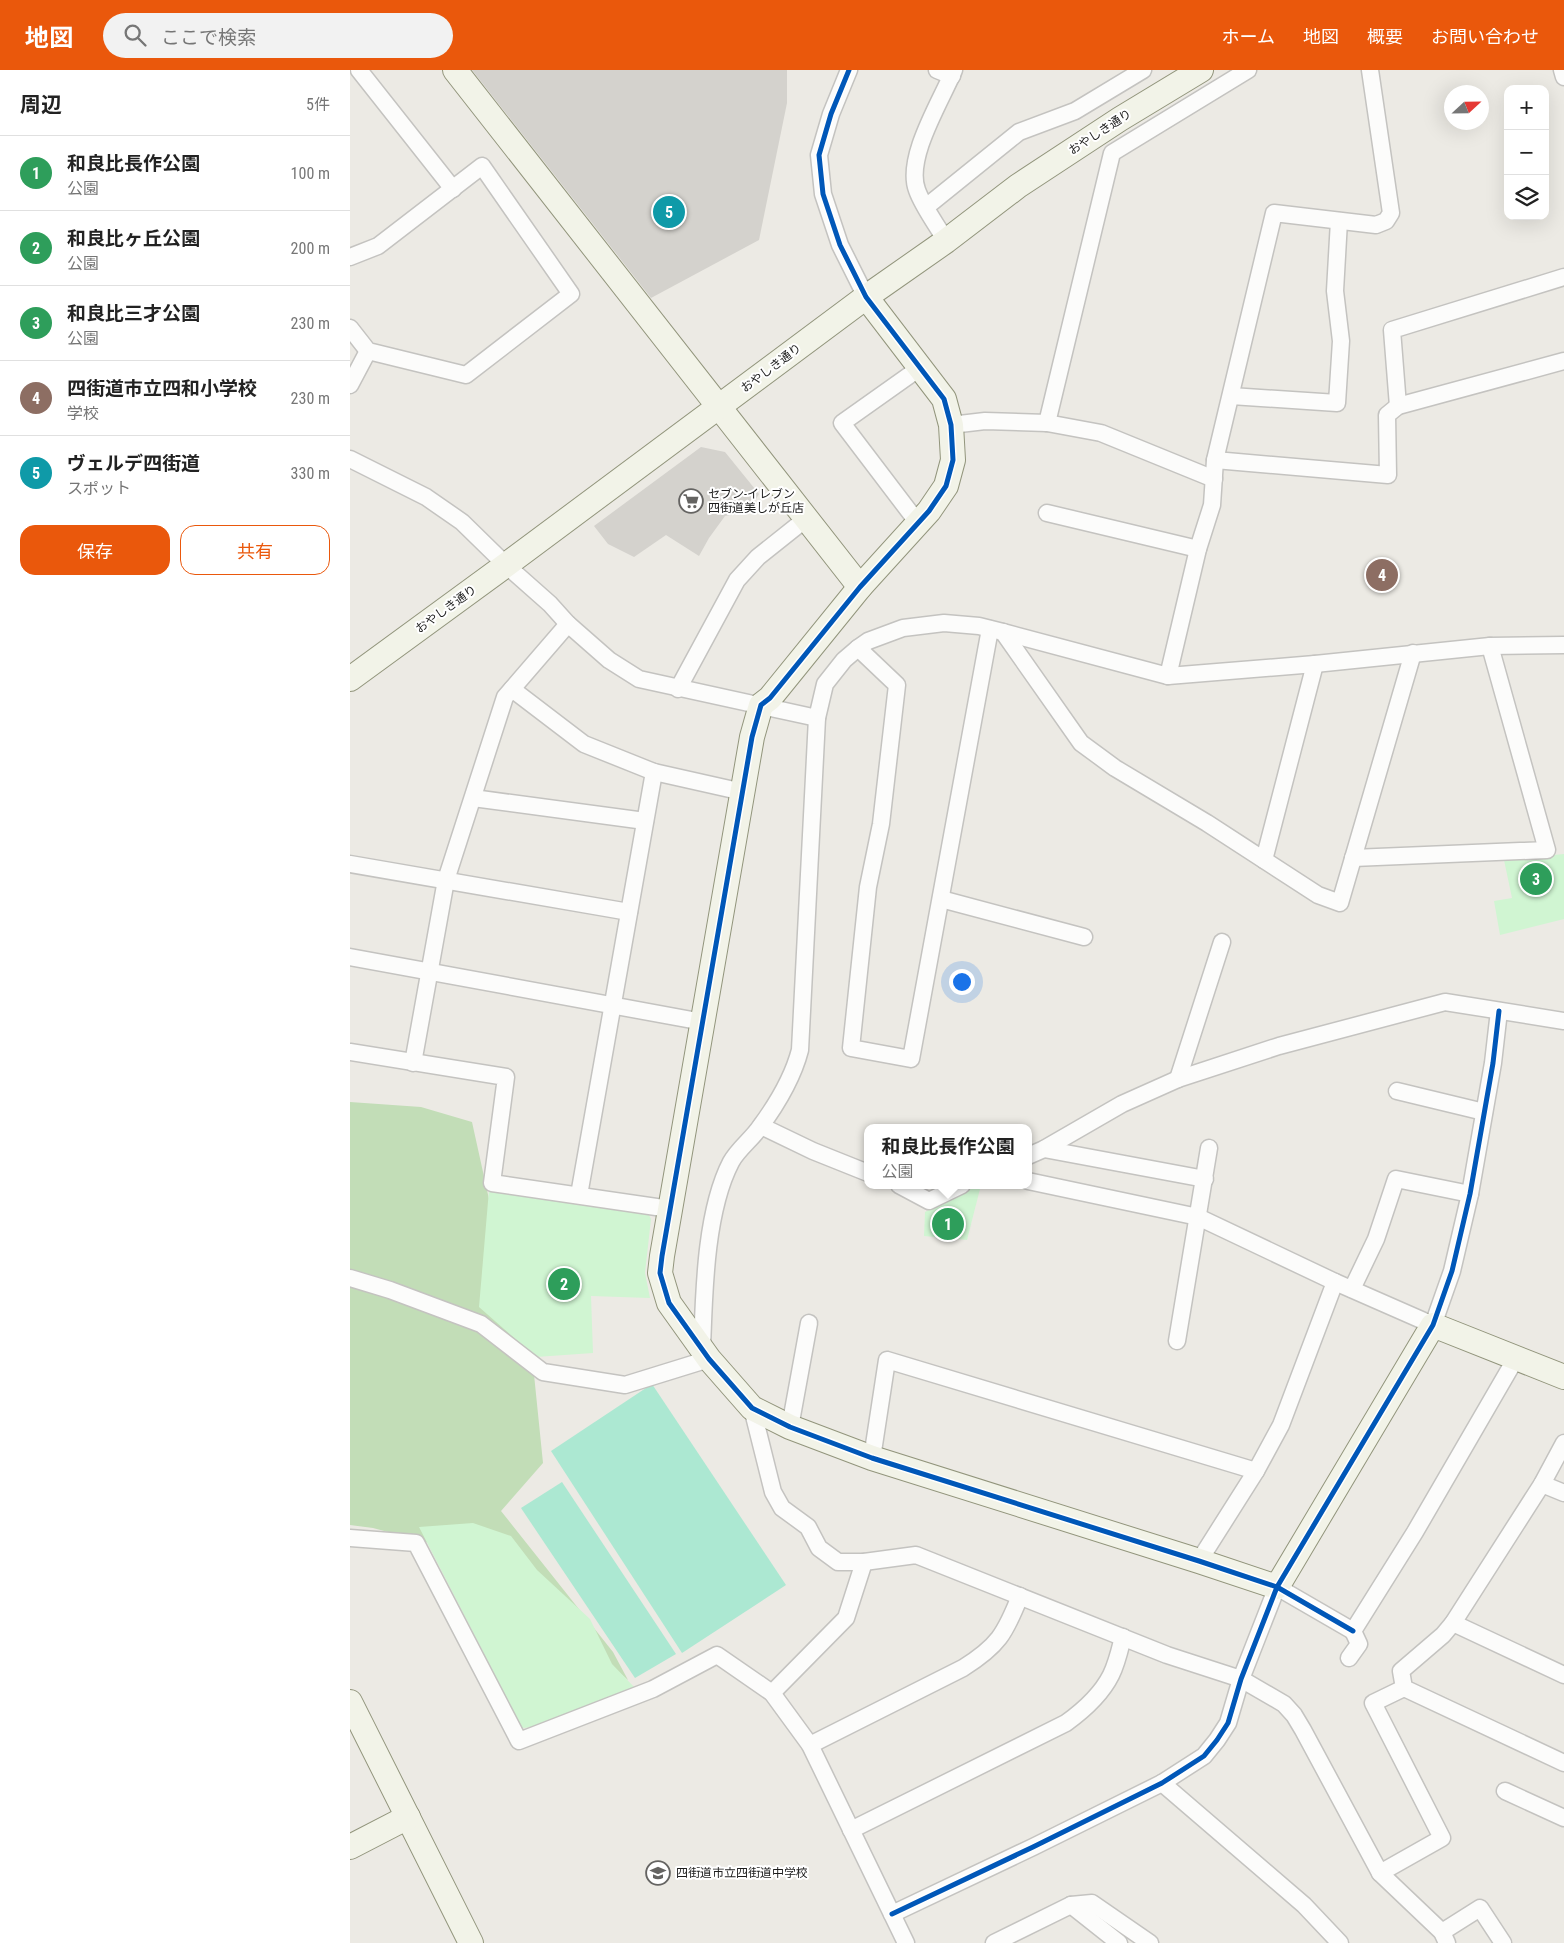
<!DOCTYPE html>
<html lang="ja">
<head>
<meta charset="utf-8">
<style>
	:root { --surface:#fff; --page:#f2f2f2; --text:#222; --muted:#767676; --line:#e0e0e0; --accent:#ea580c }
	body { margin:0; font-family:"Roboto Condensed","Noto Sans JP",sans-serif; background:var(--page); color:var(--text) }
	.controls { position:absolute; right:15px; top:15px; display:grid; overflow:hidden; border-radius:10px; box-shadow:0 5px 20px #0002 }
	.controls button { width:45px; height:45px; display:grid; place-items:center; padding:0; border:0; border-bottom:1px solid var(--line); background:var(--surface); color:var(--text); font:25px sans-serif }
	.compass { position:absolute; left:1094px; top:15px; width:45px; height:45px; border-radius:50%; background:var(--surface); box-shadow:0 5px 20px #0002; rotate:68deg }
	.you { position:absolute; left:611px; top:911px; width:18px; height:18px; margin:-12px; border:4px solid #fff; border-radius:50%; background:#1a73e8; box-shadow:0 0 0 8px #1a73e833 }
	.badge { display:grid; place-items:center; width:32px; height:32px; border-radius:50%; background:var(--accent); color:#fff; font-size:16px; font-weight:700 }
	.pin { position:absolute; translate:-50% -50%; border:2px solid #fff; box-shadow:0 1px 5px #0006 }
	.popup { position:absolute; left:514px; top:1054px; width:168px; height:65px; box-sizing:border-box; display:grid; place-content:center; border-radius:10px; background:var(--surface); filter:drop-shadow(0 1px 4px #0005); font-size:16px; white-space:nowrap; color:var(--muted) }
	.popup b { font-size:19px; color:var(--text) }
	.popup::after { content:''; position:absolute; left:50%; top:100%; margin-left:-10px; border:10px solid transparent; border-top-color:var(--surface) }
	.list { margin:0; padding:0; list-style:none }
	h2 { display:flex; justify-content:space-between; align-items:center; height:65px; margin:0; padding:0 20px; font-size:21px }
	h2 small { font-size:16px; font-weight:400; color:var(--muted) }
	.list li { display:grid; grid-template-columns:32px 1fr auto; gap:15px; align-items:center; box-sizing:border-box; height:75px; padding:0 20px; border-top:1px solid var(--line) }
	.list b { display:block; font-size:19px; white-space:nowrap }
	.list p { margin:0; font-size:16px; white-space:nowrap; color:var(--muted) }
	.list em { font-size:16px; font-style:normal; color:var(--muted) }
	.actions { display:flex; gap:10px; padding:15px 20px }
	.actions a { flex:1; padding:11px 0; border:1px solid var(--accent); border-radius:15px; text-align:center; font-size:18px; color:var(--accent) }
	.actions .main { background:var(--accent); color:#fff }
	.icon { flex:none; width:28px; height:28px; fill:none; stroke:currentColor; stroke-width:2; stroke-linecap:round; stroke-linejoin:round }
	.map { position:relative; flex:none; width:1214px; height:1873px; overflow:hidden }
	header { display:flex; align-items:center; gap:30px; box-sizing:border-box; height:70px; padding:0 25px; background:var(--accent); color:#fff }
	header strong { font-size:24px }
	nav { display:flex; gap:28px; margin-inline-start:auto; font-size:18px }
	.search { width:350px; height:45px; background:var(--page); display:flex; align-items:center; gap:12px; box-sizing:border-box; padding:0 18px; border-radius:28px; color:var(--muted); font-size:19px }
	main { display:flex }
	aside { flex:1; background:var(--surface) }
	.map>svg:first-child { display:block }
</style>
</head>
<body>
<header>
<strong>地図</strong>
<div class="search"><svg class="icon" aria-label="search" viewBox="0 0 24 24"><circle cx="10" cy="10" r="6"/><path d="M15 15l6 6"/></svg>ここで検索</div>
<nav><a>ホーム</a><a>地図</a><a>概要</a><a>お問い合わせ</a></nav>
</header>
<main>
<aside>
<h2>周辺<small>5件</small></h2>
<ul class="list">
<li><span class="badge" style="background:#2e9e5b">1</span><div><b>和良比長作公園</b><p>公園</p></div><em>100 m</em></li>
<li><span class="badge" style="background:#2e9e5b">2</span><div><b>和良比ヶ丘公園</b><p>公園</p></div><em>200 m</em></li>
<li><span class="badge" style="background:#2e9e5b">3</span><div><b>和良比三才公園</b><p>公園</p></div><em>230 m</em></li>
<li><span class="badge" style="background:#8d6e63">4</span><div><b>四街道市立四和小学校</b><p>学校</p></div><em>230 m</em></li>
<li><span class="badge" style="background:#0f9aa8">5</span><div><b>ヴェルデ四街道</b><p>スポット</p></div><em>330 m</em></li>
</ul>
<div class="actions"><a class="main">保存</a><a>共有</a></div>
</aside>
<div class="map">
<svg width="1214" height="1873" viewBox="0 0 1214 1873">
	<rect width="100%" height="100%" fill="#eceae4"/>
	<polygon fill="#c2ddb7" points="0,1032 71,1037 122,1052 144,1152 181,1275 193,1393 151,1441 263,1582 278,1610 139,1489 23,1458 0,1455"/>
	<g fill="#d0f5d2">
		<polygon points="1214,784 1214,849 1150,865 1144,831 1162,828 1154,790"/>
		<polygon points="629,1115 631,1115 617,1170 574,1166 575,1142"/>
		<polygon points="139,1120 298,1143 301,1149 295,1203 300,1228 241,1226 243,1283 186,1287 129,1237"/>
		<polygon points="123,1453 161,1466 187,1500 240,1549 262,1594 285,1618 185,1657 172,1658 69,1457"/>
	</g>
	<g fill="#ace8d2">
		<polygon points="302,1314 436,1515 332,1583 201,1381"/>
		<polygon points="212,1412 326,1584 285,1608 171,1438"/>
	</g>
	<g fill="#d4d2cd">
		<polygon points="122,0 437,0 437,33 409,170 301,228"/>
		<polygon points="351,377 375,382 409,424 406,429 385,444 375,446 359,468 349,486 316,465 284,487 258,474 244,456"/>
	</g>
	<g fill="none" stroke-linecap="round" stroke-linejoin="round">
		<g stroke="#c4c3c0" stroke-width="19">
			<g id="street">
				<polyline points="9,0 103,119"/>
				<polyline points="499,0 481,44 469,85 473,124 490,175 516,227"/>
				<polyline points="587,0 602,6"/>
				<polyline points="1212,0 1214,7"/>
				<polyline points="576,137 669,62 725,41 793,0"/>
				<path d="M596,171c-9,-16 -23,-34 -29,-51 -12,-32 24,-89 37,-120"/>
				<polyline points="0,187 28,176 132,96 221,224 116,305 18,281 0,258"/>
				<polyline points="0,315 18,281"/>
				<polyline points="881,326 987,333 991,271 985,221 989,151"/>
				<polyline points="1048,336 1042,260 1214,207"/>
				<polyline points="697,353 762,83 898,0"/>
				<polyline points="601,355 635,351 697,353 751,363 864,409"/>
				<polyline points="0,389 76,427 112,452 156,495 200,534 218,554 259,590 289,609 467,648"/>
				<polyline points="865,390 1038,405 1037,345 1048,336 1214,291"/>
				<polyline points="697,443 848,479"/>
				<polyline points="568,453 492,353 571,297"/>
				<polyline points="653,562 731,673 765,698 857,753 968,825 990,833 1063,583"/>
				<polyline points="508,578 547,615 531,754 518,817 501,978 561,989 640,559"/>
				<polyline points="818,606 848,479 862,435 865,390 924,143 1026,155 1036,151 1041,143 1020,0"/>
				<polyline points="162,619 234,674 304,702 393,722"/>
				<polyline points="328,619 387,510 408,487 457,448"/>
				<polyline points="123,728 295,751"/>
				<polyline points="1003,788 1197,780 1140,576"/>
				<polyline points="914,790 965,594"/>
				<polyline points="0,794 279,842"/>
				<polyline points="591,829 734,867"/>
				<polyline points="0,887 353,952"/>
				<polyline points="0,982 156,1007 142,1113 320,1139"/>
				<polyline points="63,993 96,810 155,627 218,554"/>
				<polyline points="828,1009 872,872"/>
				<polyline points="1047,1021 1134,1042"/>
				<polyline points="411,1056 463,1081 518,1103"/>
				<polyline points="694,1079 855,1109"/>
				<polyline points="678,1086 694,1079 772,1034 828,1009 929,976 1095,932 1214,951"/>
				<polyline points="678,1111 848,1147 985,1212 1083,1255 1102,1201 1120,1124 1143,993 1149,941"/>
				<polyline points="549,1115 579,1131 612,1115"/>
				<polyline points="229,1125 304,702"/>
				<polyline points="0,1208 40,1220 131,1254 193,1302 275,1315 359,1289"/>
				<polyline points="1002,1219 1026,1169 1046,1109 1120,1124"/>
				<polyline points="827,1271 859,1078"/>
				<path d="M352,1279c2,-55 3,-137 29,-187 7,-13 21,-23 29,-35 17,-23 33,-50 40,-77l17,-332 8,-34 19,-24 14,-12 10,-7 35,-13 41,-5 35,3 24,6 165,44 147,-12 175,-18 74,-1"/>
				<polyline points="402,1338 423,1422 432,1438 458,1457 469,1478 488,1492 514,1492 566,1485 817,1585 891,1609 934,1634 944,1645 953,1660 1030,1803 1092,1862 1097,1873"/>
				<polyline points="440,1357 459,1253"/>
				<polyline points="1214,1373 1192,1414 1103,1553 1093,1565 1051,1601 1054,1618 1214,1693"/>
				<polyline points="522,1388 537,1290 906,1401"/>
				<polyline points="1192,1414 1214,1423"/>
				<polyline points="0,1468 66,1473 169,1671 303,1619 367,1585 422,1623 460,1675 556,1873"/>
				<polyline points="849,1491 906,1401 931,1355 985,1212"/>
				<polyline points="1103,1553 1214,1605"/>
				<polyline points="999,1588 1009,1574 1003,1561 1065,1462 1166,1288"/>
				<polyline points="422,1623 496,1548 514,1492"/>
				<path d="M460,1675l153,-77c35,-22 42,-34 57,-72"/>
				<polyline points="812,1713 954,1835 990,1873"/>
				<polyline points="1155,1721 1214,1748"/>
				<path d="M501,1760l215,-107c18,-13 35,-28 45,-48 6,-12 9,-26 12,-38"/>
				<polyline points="1030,1803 1092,1768 1023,1633 1054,1618"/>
				<polyline points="721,1835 769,1873"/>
				<polyline points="542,1844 683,1777 812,1713 854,1686 867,1670 878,1653 891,1609 927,1517 1003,1561"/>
				<polyline points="1092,1862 1130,1838 1153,1873"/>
				<polyline points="644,1873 721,1835 742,1833 800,1873"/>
			</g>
		</g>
		<g stroke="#92957c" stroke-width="26">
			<g id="secondary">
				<polyline points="105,0 510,517"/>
				<polyline points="516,227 594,329 601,355 603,390 596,416 579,441 510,517 420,628 411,635 402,667 312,1186 310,1203 319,1233 359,1289 402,1338 440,1357 522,1388 849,1491 927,1517 1083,1255 1214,1307"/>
				<polyline points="0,609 156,495 516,227 596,171 668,116 770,49 851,0"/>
				<polyline points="0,1632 121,1873"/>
				<polyline points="0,1777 58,1747"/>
			</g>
		</g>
		<use href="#street" stroke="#fcfcfb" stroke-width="16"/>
		<use href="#secondary" stroke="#f2f3e8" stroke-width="24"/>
		<g stroke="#fff" stroke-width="8">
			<g id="cycleway">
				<polyline points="499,0 481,44 469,85 473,124 490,175 516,227 594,329 601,355 603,390 596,416 579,441 510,517 420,628 411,635 402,667 312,1186 310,1203 319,1233 359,1289 402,1338 440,1357 522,1388 849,1491 927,1517 1003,1561"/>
				<polyline points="542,1844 683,1777 812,1713 854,1686 867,1670 878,1653 891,1609 927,1517 1083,1255 1102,1201 1120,1124 1143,993 1149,941"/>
			</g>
		</g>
		<use href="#cycleway" stroke="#0057b8" stroke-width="5"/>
	</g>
	<defs>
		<g id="supermarket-ring" transform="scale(1.25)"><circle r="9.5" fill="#fff" stroke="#656462" stroke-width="1.5"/><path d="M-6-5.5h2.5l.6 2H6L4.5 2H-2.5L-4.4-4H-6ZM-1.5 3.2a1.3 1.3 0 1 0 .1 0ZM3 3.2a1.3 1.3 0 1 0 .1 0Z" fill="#656462"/></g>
		<g id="school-ring" transform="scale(1.25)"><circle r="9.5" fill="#fff" stroke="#656462" stroke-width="1.5"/><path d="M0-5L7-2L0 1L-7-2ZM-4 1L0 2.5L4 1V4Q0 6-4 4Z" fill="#656462"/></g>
	</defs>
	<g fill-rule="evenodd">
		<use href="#supermarket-ring" x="341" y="431"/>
		<use href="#school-ring" x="308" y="1803"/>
	</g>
	<g text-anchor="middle" stroke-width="4" stroke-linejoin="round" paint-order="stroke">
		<g font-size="12" fill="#1c1c1c" stroke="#fff">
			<text transform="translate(750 62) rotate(-33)" y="4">おやしき通り</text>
			<text transform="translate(421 298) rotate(-37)" y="4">おやしき通り</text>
			<text transform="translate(96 539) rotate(-36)" y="4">おやしき通り</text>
		</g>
		<g font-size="12" fill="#1c1c1c" stroke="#fff" text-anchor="start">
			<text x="358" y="428">セブン-イレブン<tspan x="358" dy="14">四街道美しが丘店</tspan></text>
			<text x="326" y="1807">四街道市立四街道中学校</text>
		</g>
	</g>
</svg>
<div class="controls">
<button>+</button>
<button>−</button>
<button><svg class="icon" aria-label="layers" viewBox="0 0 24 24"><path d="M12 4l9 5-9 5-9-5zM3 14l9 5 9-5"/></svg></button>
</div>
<svg class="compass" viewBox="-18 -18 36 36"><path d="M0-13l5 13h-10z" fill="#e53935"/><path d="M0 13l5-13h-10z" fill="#767676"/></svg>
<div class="you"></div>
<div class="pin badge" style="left:598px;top:1154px;background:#2e9e5b">1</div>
<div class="popup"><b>和良比長作公園</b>公園</div>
<div class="pin badge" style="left:214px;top:1214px;background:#2e9e5b">2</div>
<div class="pin badge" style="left:1186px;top:809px;background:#2e9e5b">3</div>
<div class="pin badge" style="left:1032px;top:505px;background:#8d6e63">4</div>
<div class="pin badge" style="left:319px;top:142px;background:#0f9aa8">5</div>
</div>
</main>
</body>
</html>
